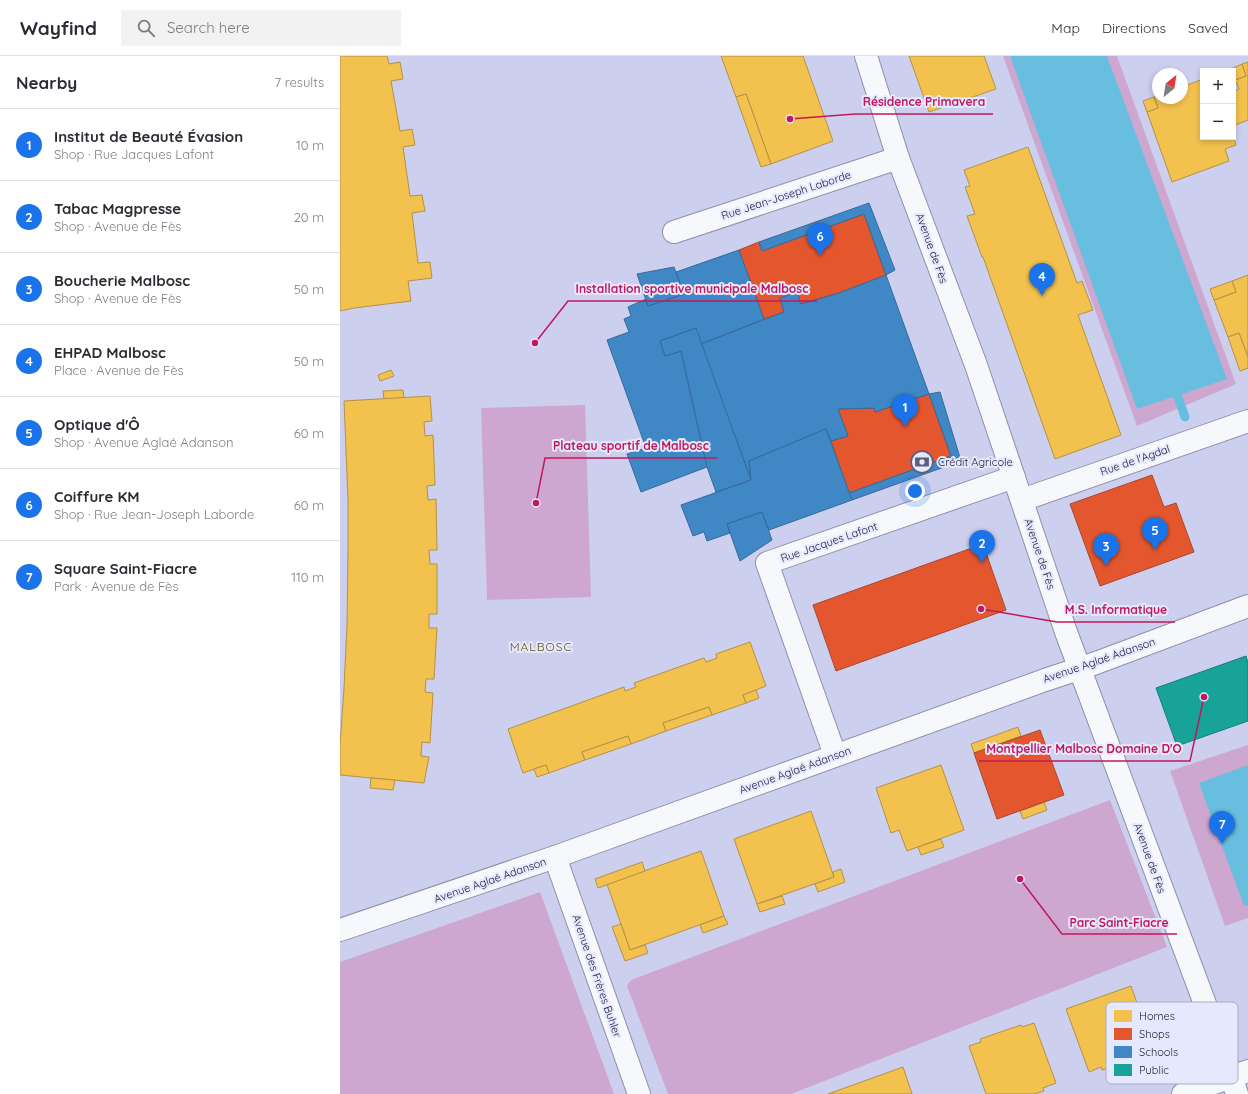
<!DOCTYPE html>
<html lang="en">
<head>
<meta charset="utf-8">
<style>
	:root { --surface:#fff; --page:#f2f2f3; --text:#2b2b33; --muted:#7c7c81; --line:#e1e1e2; --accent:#1a73e8 }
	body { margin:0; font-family:Quicksand,sans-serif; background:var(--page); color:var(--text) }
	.controls { position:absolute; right:12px; top:12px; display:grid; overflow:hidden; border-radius:0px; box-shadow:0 2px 6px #0003 }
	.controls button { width:36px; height:36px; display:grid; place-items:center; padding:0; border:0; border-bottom:1px solid var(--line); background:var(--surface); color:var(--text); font:20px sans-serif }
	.compass { position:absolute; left:812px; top:12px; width:36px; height:36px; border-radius:50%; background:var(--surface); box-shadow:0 2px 6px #0003; rotate:30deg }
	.you { position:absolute; left:575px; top:435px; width:14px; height:14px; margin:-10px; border:3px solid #fff; border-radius:50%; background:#1a73e8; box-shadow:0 0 0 6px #1a73e833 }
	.badge { display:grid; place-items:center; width:26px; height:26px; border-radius:50%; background:var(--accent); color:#fff; font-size:13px; font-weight:700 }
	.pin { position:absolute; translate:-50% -33px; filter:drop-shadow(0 1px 2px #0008) }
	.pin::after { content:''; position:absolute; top:21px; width:14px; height:12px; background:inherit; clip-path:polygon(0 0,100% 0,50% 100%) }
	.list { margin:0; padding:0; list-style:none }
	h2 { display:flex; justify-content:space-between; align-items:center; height:52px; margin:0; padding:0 16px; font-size:17px }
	h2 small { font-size:13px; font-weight:400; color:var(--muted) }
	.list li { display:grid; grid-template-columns:26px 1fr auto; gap:12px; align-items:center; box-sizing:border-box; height:72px; padding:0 16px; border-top:1px solid var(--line) }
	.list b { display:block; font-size:15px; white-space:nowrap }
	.list p { margin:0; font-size:13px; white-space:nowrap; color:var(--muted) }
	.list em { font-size:13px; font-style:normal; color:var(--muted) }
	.icon { flex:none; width:22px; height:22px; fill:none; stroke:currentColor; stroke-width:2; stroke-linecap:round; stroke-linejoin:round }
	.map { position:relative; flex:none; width:908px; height:1038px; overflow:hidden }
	header { display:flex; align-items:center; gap:24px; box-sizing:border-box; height:56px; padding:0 20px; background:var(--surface); border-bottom:1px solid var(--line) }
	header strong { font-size:19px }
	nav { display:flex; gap:22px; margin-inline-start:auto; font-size:14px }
	.search { width:280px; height:36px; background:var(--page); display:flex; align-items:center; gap:10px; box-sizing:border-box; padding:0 14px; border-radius:0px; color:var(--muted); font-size:15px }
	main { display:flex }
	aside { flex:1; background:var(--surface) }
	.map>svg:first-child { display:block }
</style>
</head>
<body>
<header>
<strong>Wayfind</strong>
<div class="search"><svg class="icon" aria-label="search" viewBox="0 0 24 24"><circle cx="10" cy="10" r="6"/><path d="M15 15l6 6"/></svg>Search here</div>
<nav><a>Map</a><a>Directions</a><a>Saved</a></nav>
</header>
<main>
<aside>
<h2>Nearby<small>7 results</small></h2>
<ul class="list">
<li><span class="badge">1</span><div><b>Institut de Beauté Évasion</b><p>Shop · Rue Jacques Lafont</p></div><em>10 m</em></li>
<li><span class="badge">2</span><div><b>Tabac Magpresse</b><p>Shop · Avenue de Fès</p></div><em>20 m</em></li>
<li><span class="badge">3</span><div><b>Boucherie Malbosc</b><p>Shop · Avenue de Fès</p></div><em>50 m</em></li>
<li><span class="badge">4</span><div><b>EHPAD Malbosc</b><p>Place · Avenue de Fès</p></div><em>50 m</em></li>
<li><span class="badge">5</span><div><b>Optique d'Ô</b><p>Shop · Avenue Aglaé Adanson</p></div><em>60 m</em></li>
<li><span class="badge">6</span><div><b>Coiffure KM</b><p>Shop · Rue Jean-Joseph Laborde</p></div><em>60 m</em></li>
<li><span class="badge">7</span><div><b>Square Saint-Fiacre</b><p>Park · Avenue de Fès</p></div><em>110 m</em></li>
</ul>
</aside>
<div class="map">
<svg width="908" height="1038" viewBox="0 0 908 1038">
	<rect width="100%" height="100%" fill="#ccd0ee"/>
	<g fill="#cea7d1">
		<polygon points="663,0 777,0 896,328 797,370"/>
		<polygon points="245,349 251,541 147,544 141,352"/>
		<polygon points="908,689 908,862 885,870 830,715"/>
		<polygon points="770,744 827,891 451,1038 328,1038 287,930 291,924"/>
		<polygon points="200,836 274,1038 0,1038 0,906"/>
	</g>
	<g fill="#68bede">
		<polygon points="670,0 767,0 887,323 797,353"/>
		<polygon points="908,709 908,849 904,850 859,727"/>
	</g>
	<g fill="#f2c14e" stroke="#b39148">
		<polygon points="0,0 47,0 49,8 60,6 63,23 51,25 60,75 72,73 75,89 63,91 70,140 82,139 85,155 72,157 78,207 90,206 92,222 68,225 71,245 14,252 0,255"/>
		<polygon points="381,0 463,0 493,85 431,108 406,38 396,41"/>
		<polygon points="569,0 644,0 656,33 589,56"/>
		<polygon points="908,6 908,64 893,70 893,33 894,35 899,33 895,24 906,20 902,8"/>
		<polygon points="902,8 906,20 895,24 891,13"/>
		<polygon points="863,23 863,81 893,81 893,80 896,89 885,93 889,105 832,126 807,56 818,52 814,41 818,39 818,42 842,42 842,31"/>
		<polygon points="406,38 431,108 421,111 396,41"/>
		<polygon points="814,41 818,52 807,56 803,45"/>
		<polygon points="688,91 737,227 742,225 753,254 738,259 781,379 715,403 643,201 642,201 627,160 635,158 625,131 630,130 624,114"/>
		<polygon points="908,219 908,301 899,277 888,281 874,244 896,236 892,225"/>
		<polygon points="892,225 896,236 874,244 870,233"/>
		<polygon points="899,277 908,301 908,312 900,315 888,281"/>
		<polygon points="51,314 54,320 40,325 38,319"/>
		<polygon points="63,334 64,342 44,343 43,335"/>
		<polygon points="90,340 92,365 84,366 85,380 93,379 95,429 87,430 88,444 96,443 97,494 89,494 90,508 97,508 97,558 89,558 89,572 97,572 94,623 86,623 85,636 93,637 90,687 82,686 81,700 89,701 84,727 0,719 0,689 4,632 7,569 8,494 8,444 4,345"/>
		<polygon points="410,586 426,630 403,639 406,647 372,659 369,651 323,667 326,675 291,688 288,680 242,696 245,704 209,717 206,709 183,717 168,673 284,631 285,635 296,631 294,627 364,602 366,606 377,602 376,598"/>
		<polygon points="416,634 419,642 406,647 403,639"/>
		<polygon points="369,651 372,659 326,675 323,667"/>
		<polygon points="678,671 681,680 634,697 631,688"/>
		<polygon points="288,680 291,688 245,704 242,696"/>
		<polygon points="206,709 209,717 197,721 194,713"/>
		<polygon points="601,709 624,774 567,795 559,774 551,777 536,732"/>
		<polygon points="31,722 55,724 53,734 30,732"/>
		<polygon points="704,746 707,754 683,763 680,755"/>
		<polygon points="471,755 494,821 417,848 394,783"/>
		<polygon points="601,783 604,791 581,799 578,791"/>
		<polygon points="361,795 384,860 290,894 267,828"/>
		<polygon points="302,806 305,815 258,832 255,823"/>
		<polygon points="501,813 505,826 478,836 475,828 494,821 493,816"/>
		<polygon points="442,840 445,848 420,856 417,848"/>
		<polygon points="384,860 388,868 363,877 360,869"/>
		<polygon points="281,868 290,894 305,889 308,897 285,905 272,871"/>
		<polygon points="791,930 814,995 762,1014 761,1011 749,1016 726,953"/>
		<polygon points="694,967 716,1027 703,1032 704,1035 694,1038 646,1038 629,990 641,986 640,983 681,969 682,971"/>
		<polygon points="563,1011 572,1038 488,1038"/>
	</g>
	<g fill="#e4572e" stroke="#a94732">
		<polygon points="524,158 546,219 499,237 461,248 457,236 440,242 444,256 424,263 399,194 419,186 422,195"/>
		<polygon points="589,338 611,400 509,437 491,385 508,380 498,353 534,352 535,356"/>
		<polygon points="812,419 824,451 836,447 854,496 760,530 730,448"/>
		<polygon points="643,488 666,554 496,615 473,549"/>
		<polygon points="700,674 724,739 657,763 634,697"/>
	</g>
	<g fill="#3f88c5" stroke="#36699c">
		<polygon points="529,147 555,214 546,219 524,158 422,195 419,186"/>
		<polygon points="399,194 424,263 361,288 356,272 320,285 325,300 341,295 367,411 301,436 287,398 306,392 267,284 289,276 284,263 291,260 288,251 306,243 308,250 344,238 336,216"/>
		<polygon points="334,211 344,238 308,250 297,218"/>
		<polygon points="546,219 589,338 535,356 534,352 498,353 508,380 491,385 486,373 409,405 411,424 361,288 444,256 440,242 457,236 461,248 499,237"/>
		<polygon points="356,272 411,424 376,436 367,411 341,295 325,300 320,285"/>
		<polygon points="600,336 621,405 512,444 509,437 611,400 589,338"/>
		<polygon points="486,373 512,444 429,474 422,456 387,468 390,477 367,485 364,476 353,480 341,449 411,424 409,405"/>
		<polygon points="422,456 432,484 400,505 387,468"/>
	</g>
	<polygon fill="#17a398" stroke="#1a7c7c" points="906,600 908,607 908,665 837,690 816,632"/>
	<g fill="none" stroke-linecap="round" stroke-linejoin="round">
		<polyline stroke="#68bede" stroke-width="9" points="834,329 845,361"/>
		<g stroke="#8d90a8" stroke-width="24">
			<g id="minor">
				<polyline points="526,0 558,102 636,309 726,576 880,988 897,1038"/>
				<polyline points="334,176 558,102"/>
				<polyline points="682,444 908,365"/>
				<polyline points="495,699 427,507 674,421"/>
				<polyline points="215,801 299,1038"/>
				<polyline points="0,874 215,801 705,624 756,607 908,550"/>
				<polyline points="843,1038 908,1015"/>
			</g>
		</g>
		<use href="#minor" stroke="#f7f8fc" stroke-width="22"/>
	</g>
	<defs>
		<g id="bank-ring" transform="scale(1.15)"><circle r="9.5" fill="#e6e9fd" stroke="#5c5f7a" stroke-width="1.5"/><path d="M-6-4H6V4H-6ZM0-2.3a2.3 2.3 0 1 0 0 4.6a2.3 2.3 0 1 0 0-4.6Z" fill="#5c5f7a"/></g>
	</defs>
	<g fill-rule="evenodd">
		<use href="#bank-ring" x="582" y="406"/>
	</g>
	<g text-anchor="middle" stroke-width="4" stroke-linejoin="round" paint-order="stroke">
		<g font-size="11" fill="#20223b" stroke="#e6e9fd">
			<text transform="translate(446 139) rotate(-18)" y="4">Rue Jean-Joseph Laborde</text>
			<text transform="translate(592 192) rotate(70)" y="4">Avenue de Fès</text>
			<text transform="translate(795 404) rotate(-19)" y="4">Rue de l'Agdal</text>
			<text transform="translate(489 486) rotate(-19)" y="4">Rue Jacques Lafont</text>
			<text transform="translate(700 498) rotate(71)" y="4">Avenue de Fès</text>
			<text transform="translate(759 604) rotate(-19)" y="4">Avenue Aglaé Adanson</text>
			<text transform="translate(455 714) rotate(-20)" y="4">Avenue Aglaé Adanson</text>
			<text transform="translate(810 802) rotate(70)" y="4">Avenue de Fès</text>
			<text transform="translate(150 824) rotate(-19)" y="4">Avenue Aglaé Adanson</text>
			<text transform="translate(257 920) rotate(71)" y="4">Avenue des Frères Buhler</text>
		</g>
		<g font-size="11" fill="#20223b" stroke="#e6e9fd" text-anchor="start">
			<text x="598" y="410">Crédit Agricole</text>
		</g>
		<g font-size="12" letter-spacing="1" fill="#5e5316" stroke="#e6e9fd">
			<text x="201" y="595">MALBOSC</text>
		</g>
	</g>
	<rect x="766" y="946" width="132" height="82" rx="6" fill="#e6e9fd" stroke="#abadc3" stroke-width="1"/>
	<rect x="774" y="954" width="18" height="12" fill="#f2c14e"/>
	<rect x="774" y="972" width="18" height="12" fill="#e4572e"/>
	<rect x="774" y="990" width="18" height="12" fill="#3f88c5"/>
	<rect x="774" y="1008" width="18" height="12" fill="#17a398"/>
	<g font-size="11" fill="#20223b">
		<text x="799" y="964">Homes</text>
		<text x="799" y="982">Shops</text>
		<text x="799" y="1000">Schools</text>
		<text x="799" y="1018">Public</text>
	</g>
	<path fill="none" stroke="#c2185b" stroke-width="1.5" d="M450 63L515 58H653M195 287L228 245H477M196 447L205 402H377M641 553L717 566H835M864 641L850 705H639M680 823L722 878H837"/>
	<g fill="#c2185b" stroke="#e6e9fd" stroke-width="1.5">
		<circle cx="450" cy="63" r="4"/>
		<circle cx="195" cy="287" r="4"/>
		<circle cx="196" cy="447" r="4"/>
		<circle cx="641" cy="553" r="4"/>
		<circle cx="864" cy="641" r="4"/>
		<circle cx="680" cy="823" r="4"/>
	</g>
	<g font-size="12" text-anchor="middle" font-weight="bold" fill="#c2185b" stroke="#e6e9fd" stroke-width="4" stroke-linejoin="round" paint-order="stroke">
		<text x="584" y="50">Résidence Primavera</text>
		<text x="352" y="237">Installation sportive municipale Malbosc</text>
		<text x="291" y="394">Plateau sportif de Malbosc</text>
		<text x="776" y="558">M.S. Informatique</text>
		<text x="744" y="697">Montpellier Malbosc Domaine D'O</text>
		<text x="779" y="871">Parc Saint-Fiacre</text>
	</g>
</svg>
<div class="controls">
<button>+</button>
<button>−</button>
</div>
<svg class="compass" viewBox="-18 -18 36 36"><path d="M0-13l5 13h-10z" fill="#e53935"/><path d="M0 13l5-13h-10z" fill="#7c7c81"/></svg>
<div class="you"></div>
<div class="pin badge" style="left:565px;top:371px">1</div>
<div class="pin badge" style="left:642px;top:507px">2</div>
<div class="pin badge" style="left:766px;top:510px">3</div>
<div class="pin badge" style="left:702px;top:240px">4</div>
<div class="pin badge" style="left:815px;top:494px">5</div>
<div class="pin badge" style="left:480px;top:200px">6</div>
<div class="pin badge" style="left:882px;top:788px">7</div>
</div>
</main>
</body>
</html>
